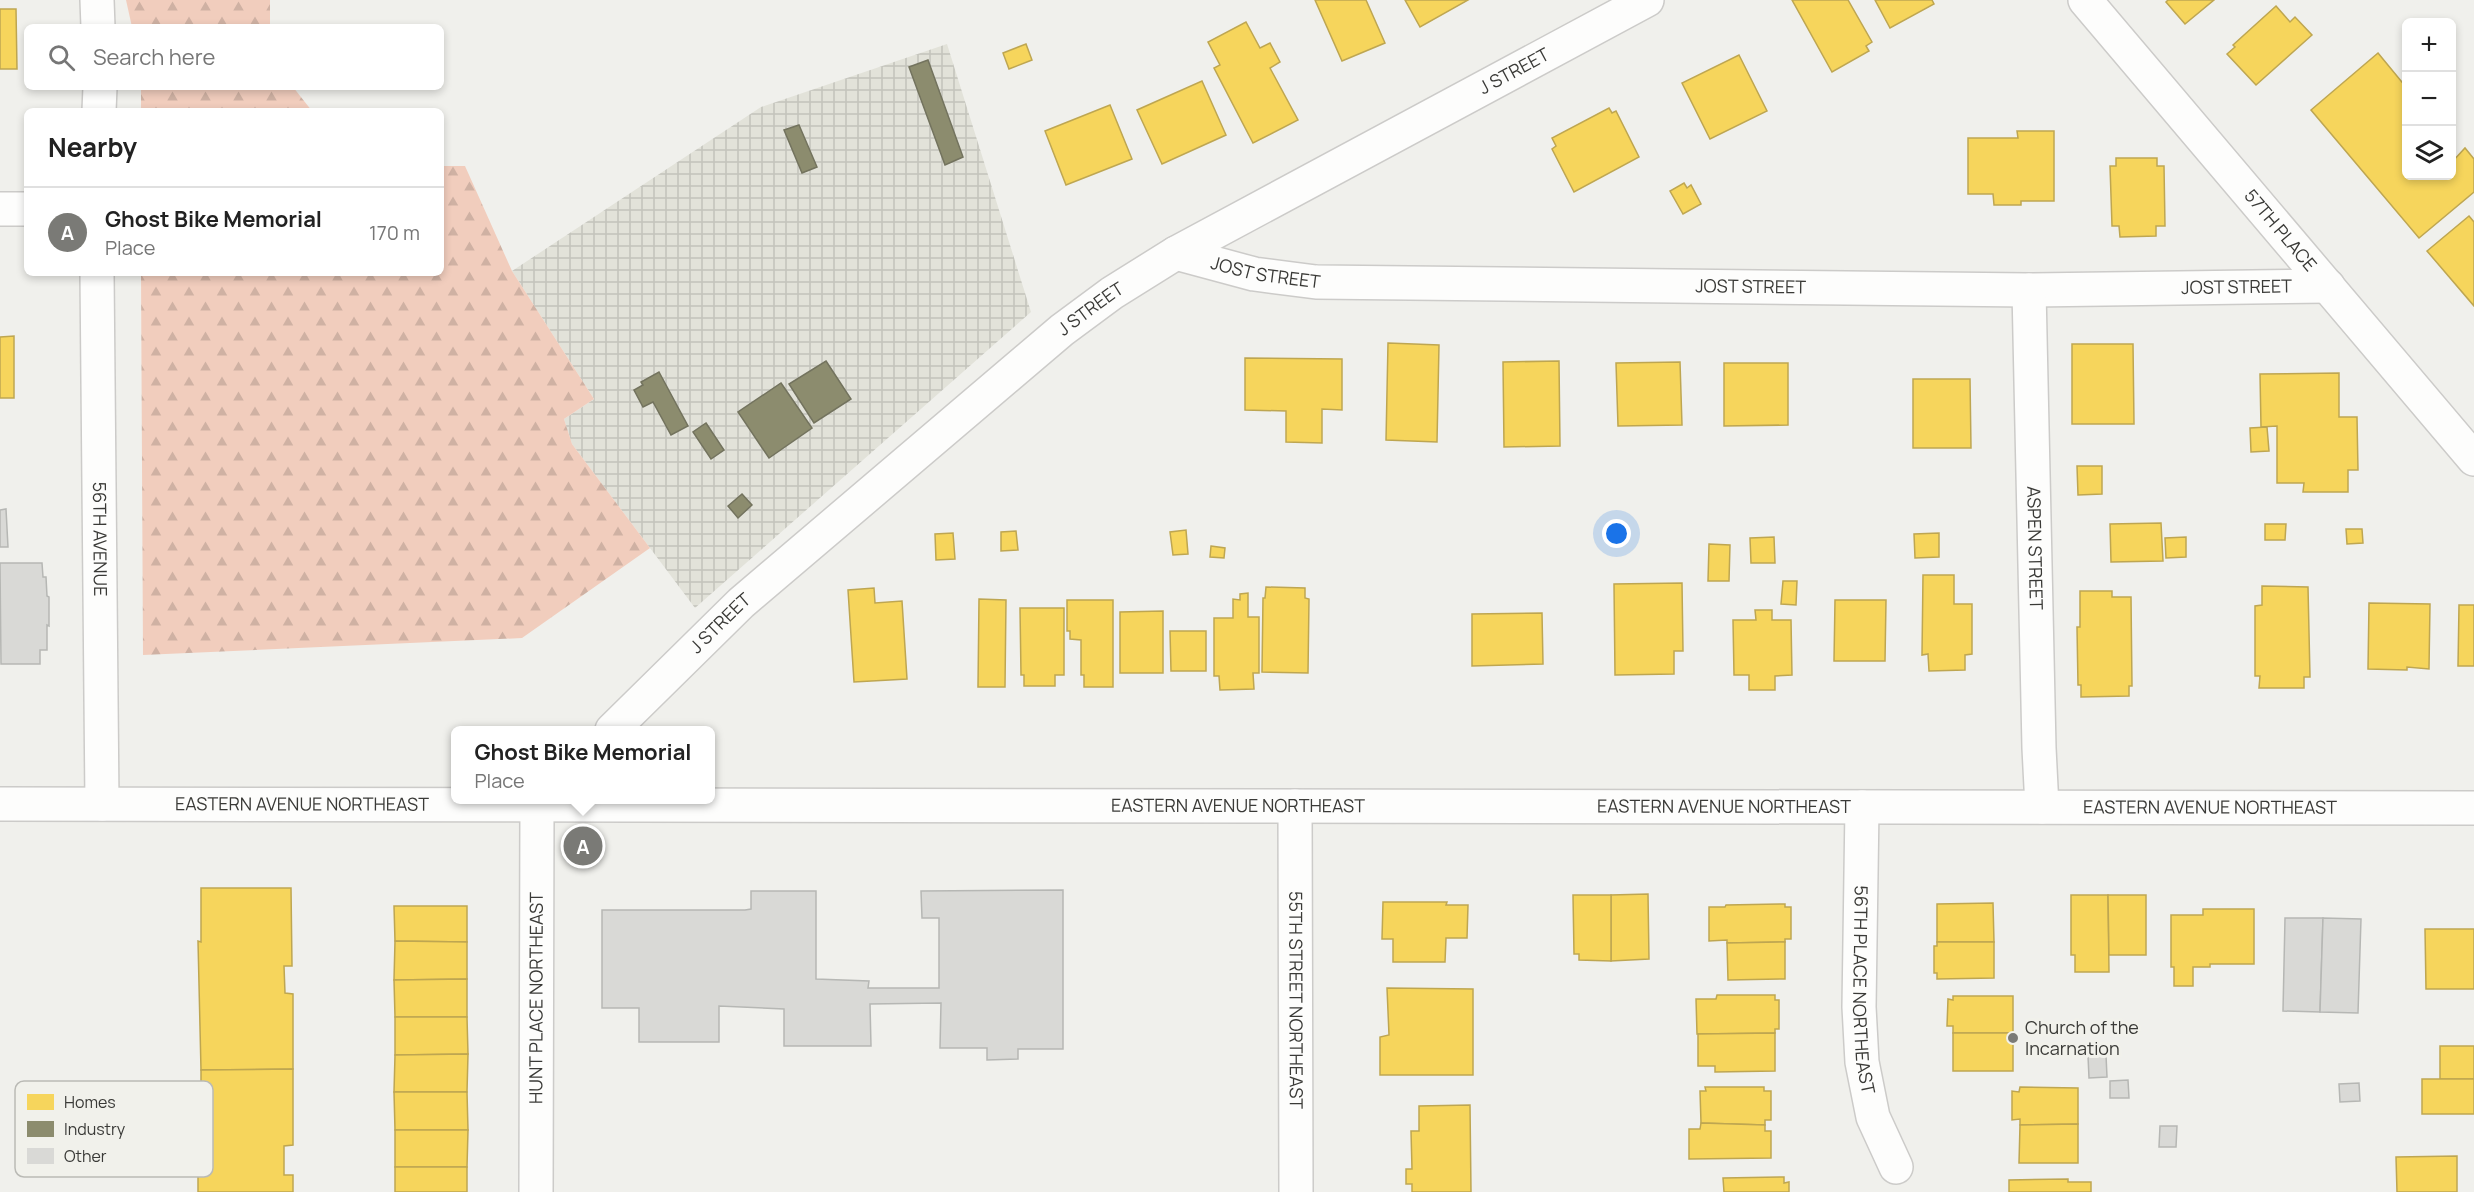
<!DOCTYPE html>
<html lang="en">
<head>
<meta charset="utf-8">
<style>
	:root { --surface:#fff; --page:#f2f2f2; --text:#222; --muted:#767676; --line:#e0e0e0; --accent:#7a7a76 }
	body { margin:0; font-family:Manrope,sans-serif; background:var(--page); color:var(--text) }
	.controls { position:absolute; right:18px; top:18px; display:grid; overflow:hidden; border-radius:9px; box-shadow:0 3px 9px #0003 }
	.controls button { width:54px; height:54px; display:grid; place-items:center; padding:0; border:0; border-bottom:2px solid var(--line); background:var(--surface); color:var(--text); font:30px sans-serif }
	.you { position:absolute; left:1617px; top:534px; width:21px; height:21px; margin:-15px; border:4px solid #fff; border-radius:50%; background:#1a73e8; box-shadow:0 0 0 9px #1a73e833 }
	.badge { display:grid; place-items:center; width:39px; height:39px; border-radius:50%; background:var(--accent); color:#fff; font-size:20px; font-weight:700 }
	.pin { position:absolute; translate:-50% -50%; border:3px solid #fff; box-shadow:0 2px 6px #0006 }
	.popup { position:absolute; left:451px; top:726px; width:264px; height:78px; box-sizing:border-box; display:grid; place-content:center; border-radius:9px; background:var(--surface); filter:drop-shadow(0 2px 4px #0005); font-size:20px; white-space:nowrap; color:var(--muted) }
	.popup b { font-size:22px; color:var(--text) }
	.popup::after { content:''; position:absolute; left:50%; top:100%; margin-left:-12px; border:12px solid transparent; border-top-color:var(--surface) }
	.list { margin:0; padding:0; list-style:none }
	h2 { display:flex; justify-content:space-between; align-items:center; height:78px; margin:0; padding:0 24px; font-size:26px }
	h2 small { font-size:20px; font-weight:400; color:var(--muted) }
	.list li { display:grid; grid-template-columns:39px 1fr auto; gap:18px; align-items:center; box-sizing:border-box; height:90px; padding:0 24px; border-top:2px solid var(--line) }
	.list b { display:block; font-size:22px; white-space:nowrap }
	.list p { margin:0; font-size:20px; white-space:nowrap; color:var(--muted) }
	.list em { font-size:20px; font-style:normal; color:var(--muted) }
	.icon { flex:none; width:33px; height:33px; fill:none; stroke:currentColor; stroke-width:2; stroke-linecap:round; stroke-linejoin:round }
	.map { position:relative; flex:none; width:2474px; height:1192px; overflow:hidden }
	.search { position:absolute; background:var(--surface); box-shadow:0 3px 9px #0003; left:24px; top:24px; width:420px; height:66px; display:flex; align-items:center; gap:15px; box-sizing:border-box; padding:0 21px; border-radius:9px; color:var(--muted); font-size:22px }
	.panel { position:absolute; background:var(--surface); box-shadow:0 3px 9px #0003; left:24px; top:108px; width:420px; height:168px; border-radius:9px }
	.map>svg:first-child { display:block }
</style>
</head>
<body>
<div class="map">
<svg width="2474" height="1192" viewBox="0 0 2474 1192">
	<defs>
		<pattern id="industrial-grid" width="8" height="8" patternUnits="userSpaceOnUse" patternTransform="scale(1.5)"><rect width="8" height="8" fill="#e2e2d9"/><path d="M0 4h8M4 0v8" fill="none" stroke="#c3c3bb"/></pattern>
		<pattern id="forest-firs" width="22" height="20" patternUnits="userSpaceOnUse" patternTransform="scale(1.5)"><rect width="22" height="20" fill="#f1cdbd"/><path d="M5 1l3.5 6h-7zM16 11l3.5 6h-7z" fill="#cfb1a3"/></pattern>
	</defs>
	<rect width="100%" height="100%" fill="#f0f0ec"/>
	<polygon fill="url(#industrial-grid)" points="947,44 1031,312 695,608 572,444 564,419 594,399 512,271 761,107"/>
	<g fill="url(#forest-firs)">
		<polygon points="126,0 270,0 270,27 132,27"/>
		<polygon points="141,87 293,87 312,111 141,111"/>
		<polygon points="441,166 465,166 512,271 594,399 564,419 572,444 650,548 522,638 143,655 141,273 441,273"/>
	</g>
	<g fill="#f6d55c" stroke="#bea651" stroke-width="1.5">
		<polygon points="1315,0 1366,0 1385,43 1342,61"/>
		<polygon points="1405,0 1468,0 1420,27"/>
		<polygon points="1792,0 1848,0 1872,42 1866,46 1869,51 1832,72"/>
		<polygon points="1875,0 1932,0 1934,4 1890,28"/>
		<polygon points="2168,0 2214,0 2185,24 2166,2"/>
		<polygon points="2276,6 2290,22 2295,17 2312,35 2256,85 2227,54 2235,47 2233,45"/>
		<polygon points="0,9 16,9 17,69 0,69"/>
		<polygon points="1246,22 1260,48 1270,43 1280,62 1270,68 1298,120 1253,143 1214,68 1220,65 1208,42"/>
		<polygon points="1026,44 1032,60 1009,69 1003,53"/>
		<polygon points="2378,53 2406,87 2406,176 2452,176 2452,162 2465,148 2474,159 2474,192 2419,238 2311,110"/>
		<polygon points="1739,55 1767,111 1710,139 1682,83"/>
		<polygon points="1202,81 1226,135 1162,164 1137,110"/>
		<polygon points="1110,105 1132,159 1066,185 1045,131"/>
		<polygon points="1609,108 1612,113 1616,111 1639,157 1574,192 1552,149 1556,146 1552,138"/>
		<polygon points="2017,131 2054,131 2054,201 2021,201 2021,205 1994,205 1993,194 1968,194 1968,138 2018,138"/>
		<polygon points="2116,158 2157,158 2157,166 2164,166 2165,226 2156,226 2156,236 2120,237 2119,226 2112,226 2110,166 2116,166"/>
		<polygon points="1684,183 1687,188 1691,185 1701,204 1683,214 1670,191"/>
		<polygon points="2469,216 2474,222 2474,306 2427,251"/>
		<polygon points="14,336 14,398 0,398 0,337"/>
		<polygon points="1388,343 1439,345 1437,442 1386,440"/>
		<polygon points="2072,344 2133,344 2134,424 2072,424"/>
		<polygon points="1245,358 1342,359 1342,410 1322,409 1322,443 1286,442 1286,411 1245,410"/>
		<polygon points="1559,361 1560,446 1504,447 1503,362"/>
		<polygon points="1680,362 1682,425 1618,426 1616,363"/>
		<polygon points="1724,363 1788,363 1788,425 1724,426"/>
		<polygon points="2339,373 2339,417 2357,417 2358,470 2348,470 2348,492 2303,492 2304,483 2277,483 2277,426 2261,427 2260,374"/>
		<polygon points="1913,379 1970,379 1971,448 1913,448"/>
		<polygon points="2267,427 2269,451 2251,452 2250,428"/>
		<polygon points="2077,466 2102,466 2102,494 2078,495"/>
		<polygon points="2161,523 2163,561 2111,562 2110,524"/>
		<polygon points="2265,524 2286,524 2285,540 2265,540"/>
		<polygon points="2346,529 2362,529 2363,543 2347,544"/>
		<polygon points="1186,530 1188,554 1173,555 1170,532"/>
		<polygon points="1016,531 1018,550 1001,551 1001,532"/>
		<polygon points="953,533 955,559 936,560 935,534"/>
		<polygon points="1939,533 1939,557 1915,558 1914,534"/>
		<polygon points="1774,537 1775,563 1751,563 1750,538"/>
		<polygon points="2186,537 2186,557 2166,558 2165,538"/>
		<polygon points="1709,544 1730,545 1729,581 1708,581"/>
		<polygon points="1211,546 1225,548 1224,558 1210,557"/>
		<polygon points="1923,575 1954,575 1954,604 1972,604 1972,654 1965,655 1965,670 1929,671 1928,654 1922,655"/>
		<polygon points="1783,581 1797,581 1796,605 1781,604"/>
		<polygon points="1682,583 1683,651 1674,651 1674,674 1615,675 1614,584"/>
		<polygon points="2262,586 2308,587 2310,677 2304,677 2304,688 2259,688 2260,676 2255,676 2255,606 2262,605"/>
		<polygon points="1266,587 1305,588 1305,598 1309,599 1308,673 1262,672 1263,598 1265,598"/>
		<polygon points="874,588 875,603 902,601 907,679 854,682 848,590"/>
		<polygon points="2080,591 2112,591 2112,597 2131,597 2132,686 2129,686 2129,696 2081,697 2081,685 2078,685 2077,627 2080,627"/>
		<polygon points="1248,593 1248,617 1259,617 1259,673 1253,673 1254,689 1220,690 1219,676 1214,676 1214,618 1233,618 1233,599 1240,600 1240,594"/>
		<polygon points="979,599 1006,600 1005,687 978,687"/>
		<polygon points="1067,600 1113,600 1113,687 1084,687 1084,675 1081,675 1081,640 1070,639 1070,631 1067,631"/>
		<polygon points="1835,600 1886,600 1885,661 1834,661"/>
		<polygon points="2369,603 2430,604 2429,669 2407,667 2407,670 2368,669"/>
		<polygon points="2459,605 2474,605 2474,666 2458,666"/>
		<polygon points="1020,608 1064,608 1064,675 1055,675 1055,686 1024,686 1024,675 1021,675"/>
		<polygon points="1755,610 1772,610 1772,620 1791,620 1792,675 1775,676 1775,690 1749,690 1749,675 1734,675 1733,620 1756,620"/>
		<polygon points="1163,611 1163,673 1120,673 1120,612"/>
		<polygon points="1542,613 1543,664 1472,666 1472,614"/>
		<polygon points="1170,631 1206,631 1206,671 1171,671"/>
		<polygon points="201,888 291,888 292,966 284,966 285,993 293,994 293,1069 201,1070 198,941 201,942"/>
		<polygon points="1648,894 1649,959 1611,961 1611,895"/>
		<polygon points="1573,895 1611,895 1611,961 1579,960 1579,954 1574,954"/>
		<polygon points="2071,895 2108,895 2109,972 2075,972 2075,955 2071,955"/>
		<polygon points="2108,895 2146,895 2146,955 2109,955"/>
		<polygon points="1383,902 1447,902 1446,905 1468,905 1467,938 1446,938 1445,962 1393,962 1393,939 1382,939"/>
		<polygon points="1993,903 1994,942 1937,942 1937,904"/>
		<polygon points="1785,904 1785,907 1791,907 1791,939 1785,939 1785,942 1727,943 1727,940 1709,941 1709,907 1725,907 1726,905"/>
		<polygon points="394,906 467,906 467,942 395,941"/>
		<polygon points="2203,909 2254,909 2254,964 2210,964 2210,967 2193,967 2193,986 2174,986 2174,967 2171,967 2171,915 2203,915"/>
		<polygon points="2425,929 2474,929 2474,989 2426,989"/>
		<polygon points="395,941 467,942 467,979 394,980"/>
		<polygon points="1785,942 1785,979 1728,980 1727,943"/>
		<polygon points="1937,942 1994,942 1994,978 1937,979 1937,973 1934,973 1934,946 1937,946"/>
		<polygon points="467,979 467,1017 395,1017 394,980"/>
		<polygon points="1387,988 1473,989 1473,1075 1380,1075 1380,1037 1389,1035"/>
		<polygon points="1717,995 1775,995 1775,1000 1779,1000 1779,1029 1775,1029 1775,1033 1697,1034 1696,999 1716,999"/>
		<polygon points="1953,996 2013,996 2013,1033 1953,1033 1953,1026 1947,1026 1948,999 1953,1000"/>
		<polygon points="395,1017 467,1017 468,1054 395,1055"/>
		<polygon points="1775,1033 1775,1071 1715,1072 1715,1066 1698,1066 1698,1034"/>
		<rect x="1953" y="1033" width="60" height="38"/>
		<rect x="2440" y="1046" width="34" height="33"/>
		<polygon points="468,1054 467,1092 394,1092 395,1055"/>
		<polygon points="293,1069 293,1145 284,1146 284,1175 293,1175 293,1192 198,1192 198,1121 201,1121 201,1070"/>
		<rect x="2422" y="1079" width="52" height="35"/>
		<polygon points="1705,1087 1764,1087 1764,1091 1771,1091 1771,1120 1765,1120 1765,1125 1701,1123 1700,1091 1706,1091"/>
		<polygon points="2020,1087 2078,1088 2078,1124 2020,1125 2020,1119 2012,1120 2012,1091 2019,1092"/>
		<polygon points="394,1092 467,1092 468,1130 395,1130"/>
		<polygon points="1470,1105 1471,1192 1412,1192 1412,1184 1406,1184 1406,1169 1412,1169 1411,1131 1419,1131 1419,1106"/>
		<polygon points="1701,1123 1765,1125 1765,1131 1771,1131 1771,1158 1689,1159 1689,1129 1700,1129"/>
		<polygon points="2078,1124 2078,1163 2019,1163 2020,1125"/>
		<polygon points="395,1130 468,1130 467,1167 395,1167"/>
		<polygon points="2457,1156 2457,1192 2397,1192 2396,1157"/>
		<rect x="395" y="1167" width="72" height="25"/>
		<polygon points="1784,1177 1784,1183 1789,1182 1789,1192 1724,1192 1723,1178"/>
		<polygon points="2068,1179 2068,1182 2091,1182 2091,1192 2009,1192 2009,1180"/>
	</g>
	<g fill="#8c8c6e" stroke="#73735e" stroke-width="1.5">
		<polygon points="928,60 963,157 945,165 909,67"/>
		<polygon points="799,125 817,167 802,173 784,130"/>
		<polygon points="826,361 851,399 814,423 789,384"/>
		<polygon points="659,372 688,426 671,435 653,402 643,407 634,390 643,385 641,382"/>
		<polygon points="781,383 812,428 769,458 738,412"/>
		<polygon points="706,423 724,450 711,459 693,432"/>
		<polygon points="742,494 752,505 738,518 728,506"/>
	</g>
	<g fill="#d9d9d6" stroke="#b6b7b4" stroke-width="1.5">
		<polygon points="6,509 8,547 0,547 0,510"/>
		<polygon points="0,563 42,563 43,577 46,577 47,596 49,597 49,626 47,625 47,650 40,650 40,664 1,664"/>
		<polygon points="1063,890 1063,1049 1018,1049 1018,1059 987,1060 987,1048 940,1048 941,1003 870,1004 871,1046 784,1046 784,1009 719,1006 719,1042 639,1042 639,1008 602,1008 602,910 745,910 751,909 751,891 816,891 816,979 869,981 868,988 939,988 939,918 922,918 921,891"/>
		<polygon points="2285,918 2323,918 2320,1012 2283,1011"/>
		<polygon points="2323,918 2361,919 2358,1013 2320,1012"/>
		<polygon points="2106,1055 2107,1077 2089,1078 2088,1056"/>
		<polygon points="2128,1080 2129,1098 2110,1098 2110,1081"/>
		<polygon points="2359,1083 2360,1101 2340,1102 2339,1084"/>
		<polygon points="2160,1126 2177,1126 2176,1147 2159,1147"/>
	</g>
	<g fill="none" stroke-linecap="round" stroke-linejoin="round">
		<g stroke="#cccbc9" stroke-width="36">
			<g id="minor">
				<polyline points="97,0 98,27"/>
				<path id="s1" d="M2085,0l389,459"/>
				<polyline points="99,111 100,87"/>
				<polyline points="0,209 27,209"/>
				<path id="s2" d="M1176,253l78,21 62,8 713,8 299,-4"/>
				<path id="s3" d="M97,273l5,531"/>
				<path id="s4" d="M2029,290l10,458 3,59"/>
				<path id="s5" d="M612,730l129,-127 321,-273 50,-37 64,-40 471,-253"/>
				<path id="s6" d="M1295,806l1,386"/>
				<path id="s7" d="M1862,807l-3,200 3,55 11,55 23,50"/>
				<path id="s8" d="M536,1192l1,-387 6,-5"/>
			</g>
		</g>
		<g stroke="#cccbc9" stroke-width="36">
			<g id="secondary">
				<path id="s9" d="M0,804l2474,4"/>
			</g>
		</g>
		<use href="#minor" stroke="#fdfdfc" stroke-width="33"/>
		<use href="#secondary" stroke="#fdfdfc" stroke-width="33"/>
	</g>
	<circle fill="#7a7a76" stroke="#f1f1eb" stroke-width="2" cx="2013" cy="1038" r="6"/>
	<g text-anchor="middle" stroke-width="6" stroke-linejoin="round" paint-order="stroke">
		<g font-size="18" fill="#3a3a37" stroke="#f1f1eb">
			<text dy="6" stroke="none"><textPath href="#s5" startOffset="1124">J STREET</textPath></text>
			<text dy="6" stroke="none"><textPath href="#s1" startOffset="302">57TH PLACE</textPath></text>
			<text dy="6" stroke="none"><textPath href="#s2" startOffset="92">JOST STREET</textPath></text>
			<text dy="6" stroke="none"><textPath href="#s2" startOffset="578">JOST STREET</textPath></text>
			<text dy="6" stroke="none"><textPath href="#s2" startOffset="1064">JOST STREET</textPath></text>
			<text dy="6" stroke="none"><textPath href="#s5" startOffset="638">J STREET</textPath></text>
			<text dy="6" stroke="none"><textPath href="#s3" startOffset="266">56TH AVENUE</textPath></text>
			<text dy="6" stroke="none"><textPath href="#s4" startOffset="258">ASPEN STREET</textPath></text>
			<text dy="6" stroke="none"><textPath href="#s5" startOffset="152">J STREET</textPath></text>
			<text dy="6" stroke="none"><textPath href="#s9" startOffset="302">EASTERN AVENUE NORTHEAST</textPath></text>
			<text dy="6" stroke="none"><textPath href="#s9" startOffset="1238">EASTERN AVENUE NORTHEAST</textPath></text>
			<text dy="6" stroke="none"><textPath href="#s9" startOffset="1724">EASTERN AVENUE NORTHEAST</textPath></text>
			<text dy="6" stroke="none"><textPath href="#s9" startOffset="2210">EASTERN AVENUE NORTHEAST</textPath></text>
			<text dy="6" stroke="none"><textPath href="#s7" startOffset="183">56TH PLACE NORTHEAST</textPath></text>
			<text dy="6" stroke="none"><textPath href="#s8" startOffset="194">HUNT PLACE NORTHEAST</textPath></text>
			<text dy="6" stroke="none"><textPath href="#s6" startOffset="194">55TH STREET NORTHEAST</textPath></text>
		</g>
		<g font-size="18" fill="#3a3a37" stroke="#f1f1eb" text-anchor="start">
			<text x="2025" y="1034">Church of the<tspan x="2025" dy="21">Incarnation</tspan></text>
		</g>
	</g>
	<rect x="15" y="1081" width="198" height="96" rx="9" fill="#f1f1eb" stroke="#babab5" stroke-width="1.5"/>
	<rect x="27" y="1094" width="27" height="16" fill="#f6d55c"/>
	<rect x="27" y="1121" width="27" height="16" fill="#8c8c6e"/>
	<rect x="27" y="1148" width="27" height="16" fill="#d9d9d6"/>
	<g font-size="16" fill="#3a3a37">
		<text x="64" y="1108">Homes</text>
		<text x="64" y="1135">Industry</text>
		<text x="64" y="1162">Other</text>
	</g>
</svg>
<div class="controls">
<button>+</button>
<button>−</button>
<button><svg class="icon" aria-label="layers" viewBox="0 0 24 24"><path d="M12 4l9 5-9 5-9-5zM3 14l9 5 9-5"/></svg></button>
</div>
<div class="you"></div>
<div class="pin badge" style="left:583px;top:846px">A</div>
<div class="popup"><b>Ghost Bike Memorial</b>Place</div>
<div class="search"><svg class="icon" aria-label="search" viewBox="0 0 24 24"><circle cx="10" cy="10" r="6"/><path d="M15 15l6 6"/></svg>Search here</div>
<section class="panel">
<h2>Nearby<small></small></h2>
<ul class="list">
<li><span class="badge">A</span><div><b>Ghost Bike Memorial</b><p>Place</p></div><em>170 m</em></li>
</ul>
</section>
</div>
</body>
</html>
